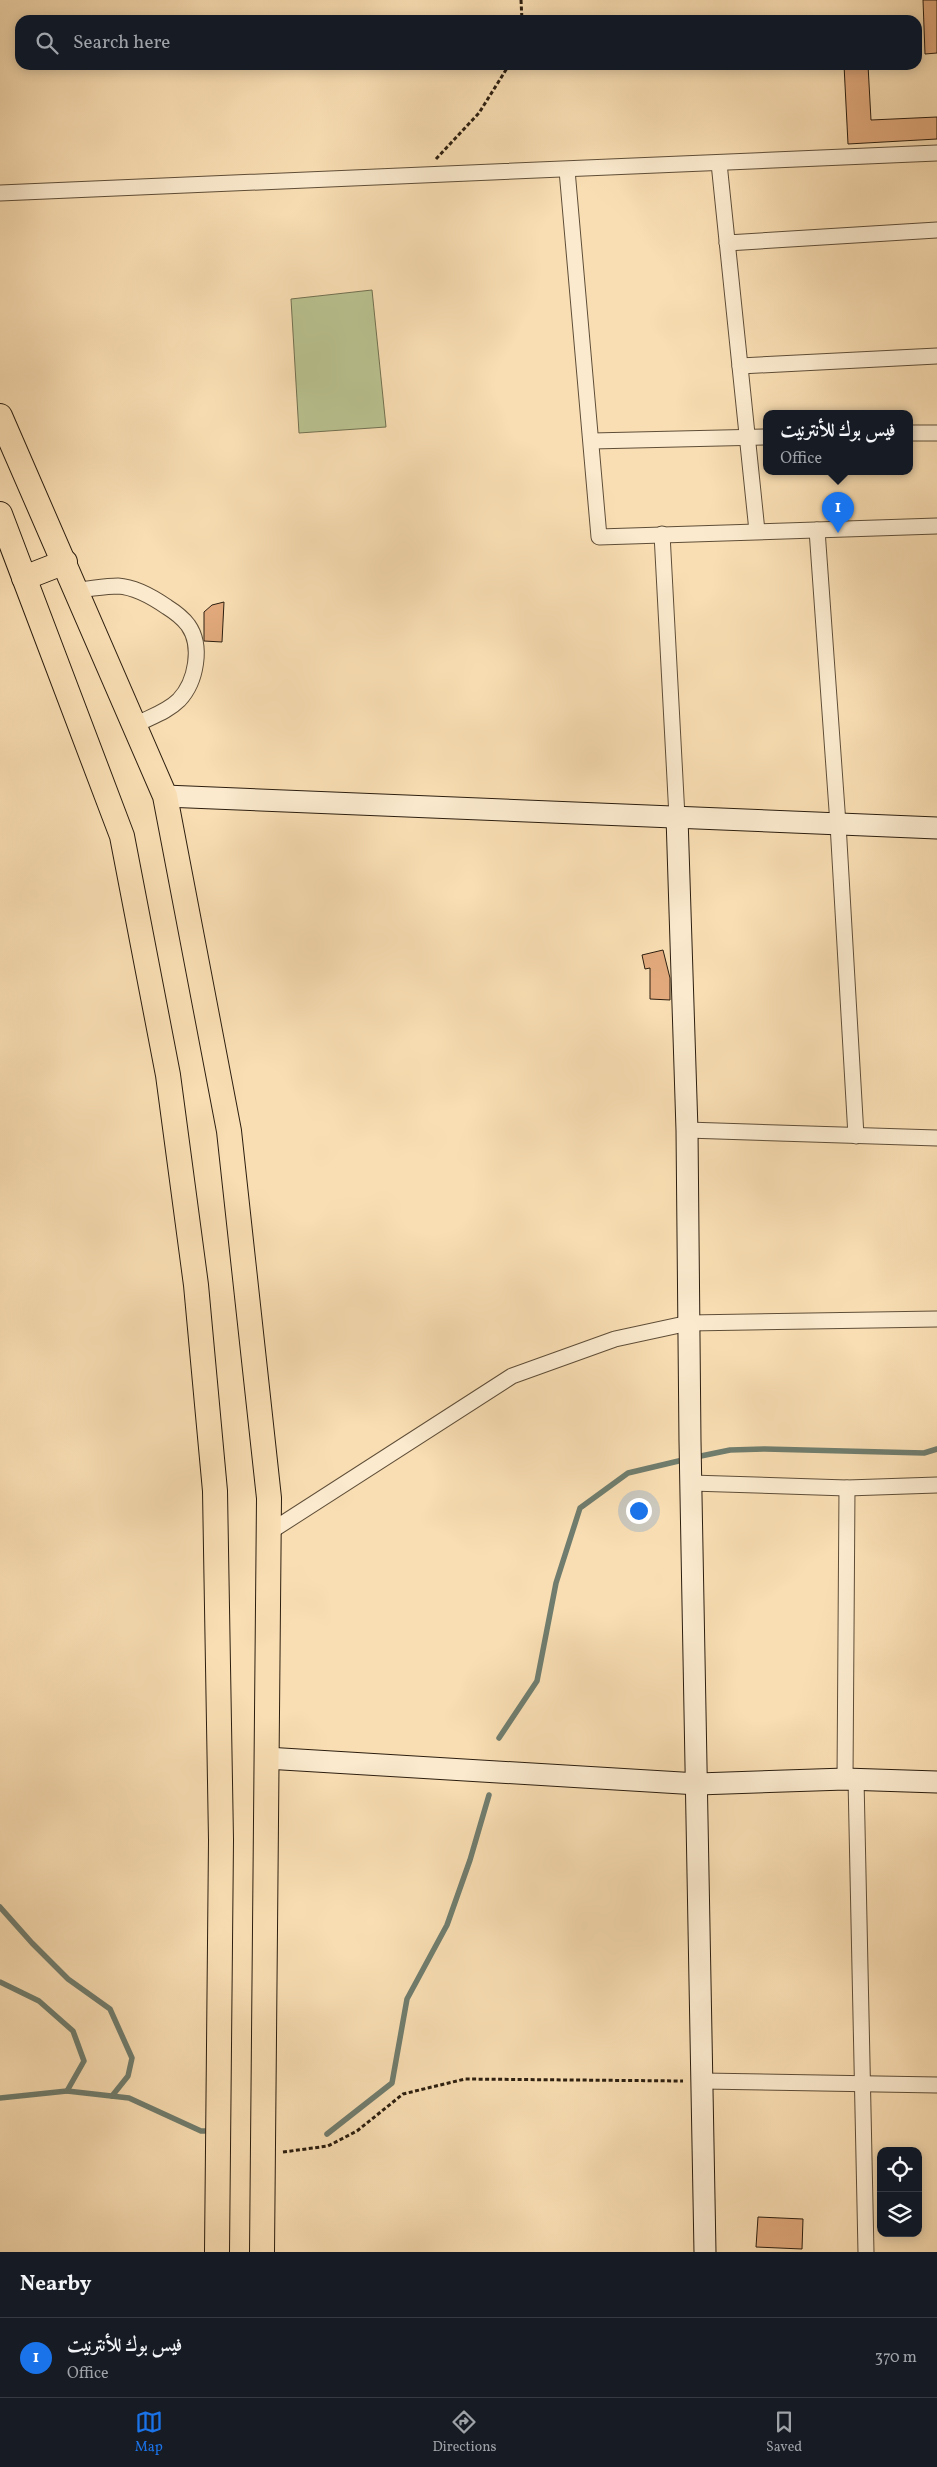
<!DOCTYPE html>
<html lang="en">
<head>
<meta charset="utf-8">
<style>
	:root { --surface:#171b24; --page:#242831; --text:#f1f3f6; --muted:#9ea1a6; --line:#363941; --accent:#1a73e8 }
	body { margin:0; font-family:Vollkorn,Amiri,serif; background:var(--page); color:var(--text) }
	.controls { position:absolute; right:15px; bottom:15px; display:grid; overflow:hidden; border-radius:10px; box-shadow:0 2px 12px #0003 }
	.controls button { width:45px; height:45px; display:grid; place-items:center; padding:0; border:0; border-bottom:1px solid var(--line); background:var(--surface); color:var(--text); font:25px sans-serif }
	.you { position:absolute; left:638px; top:1510px; width:18px; height:18px; margin:-12px; border:4px solid #fff; border-radius:50%; background:#1a73e8; box-shadow:0 0 0 8px #1a73e833 }
	.badge { display:grid; place-items:center; width:32px; height:32px; border-radius:50%; background:var(--accent); color:#fff; font-size:16px; font-weight:700 }
	.pin { position:absolute; translate:-50% -41px; filter:drop-shadow(0 1px 2px #0008) }
	.pin::after { content:''; position:absolute; top:26px; width:18px; height:15px; background:inherit; clip-path:polygon(0 0,100% 0,50% 100%) }
	.popup { position:absolute; left:763px; top:410px; width:150px; height:65px; box-sizing:border-box; display:grid; place-content:center; border-radius:10px; background:var(--surface); filter:drop-shadow(0 1px 4px #0005); font-size:16px; white-space:nowrap; color:var(--muted) }
	.popup b { font-size:19px; color:var(--text) }
	.popup::after { content:''; position:absolute; left:50%; top:100%; margin-left:-10px; border:10px solid transparent; border-top-color:var(--surface) }
	.list { margin:0; padding:0; list-style:none }
	h2 { display:flex; justify-content:space-between; align-items:center; height:65px; margin:0; padding:0 20px; font-size:21px }
	h2 small { font-size:16px; font-weight:400; color:var(--muted) }
	.list li { display:grid; grid-template-columns:32px 1fr auto; gap:15px; align-items:center; box-sizing:border-box; height:80px; padding:0 20px; border-top:1px solid var(--line) }
	.list b { display:block; font-size:19px; white-space:nowrap }
	.list p { margin:0; font-size:16px; white-space:nowrap; color:var(--muted) }
	.list em { font-size:16px; font-style:normal; color:var(--muted) }
	.icon { flex:none; width:28px; height:28px; fill:none; stroke:currentColor; stroke-width:2; stroke-linecap:round; stroke-linejoin:round }
	.map { position:relative; flex:none; width:937px; height:2252px; overflow:hidden }
	.search { position:absolute; background:var(--surface); box-shadow:0 2px 12px #0003; left:15px; right:15px; top:15px; height:55px; display:flex; align-items:center; gap:12px; box-sizing:border-box; padding:0 18px; border-radius:15px; color:var(--muted); font-size:19px }
	.sheet { height:145px; background:var(--surface) }
	nav { display:flex; justify-content:space-around; align-items:center; box-sizing:border-box; height:70px; border-top:1px solid var(--line); background:var(--surface); font-size:14px; color:var(--muted) }
	nav a { display:grid; justify-items:center; gap:2px }
	nav .on { color:var(--accent) }
	.map>svg:first-child { display:block }
</style>
</head>
<body>
<div class="map">
<svg width="937" height="2252" viewBox="0 0 937 2252">
	<rect width="100%" height="100%" fill="#f9deb3"/>
	<filter id="stains"><feTurbulence type="fractalNoise" baseFrequency=".004" numOctaves="4"/><feColorMatrix values="0 0 0 0 .2 0 0 0 0 .09 0 0 0 0 .02 0 0 0 .5 -.17"/></filter>
	<radialGradient id="worn" r=".72"><stop offset=".6" stop-color="#630" stop-opacity="0"/><stop offset="1" stop-color="#630" stop-opacity=".3"/></radialGradient>
	<polygon fill="#b9c290" stroke="#727050" points="372,290 386,427 299,433 291,299"/>
	<g fill="none" stroke-linecap="round" stroke-linejoin="round">
		<g stroke="#707d6e" stroke-width="5.5">
			<polyline points="696,1457 730,1450 765,1449 924,1453 937,1449"/>
			<polyline points="499,1738 537,1681 556,1583 580,1508 628,1473 687,1459"/>
			<polyline points="0,1907 32,1943 68,1979 110,2009 132,2058 128,2076 112,2096"/>
			<polyline points="0,1982 39,2001 73,2031 84,2061 67,2091 0,2098"/>
			<polyline points="67,2091 129,2098 201,2131 205,2131"/>
			<polyline points="327,2134 392,2083 407,1999 447,1925 470,1860 489,1795"/>
		</g>
	</g>
	<g fill="#e1a97c" stroke="#2c1e0f">
		<polygon points="923,0 937,0 937,53 925,54"/>
		<polygon points="844,65 868,65 871,120 937,117 937,139 848,144"/>
		<polygon points="224,602 222,642 204,641 204,612 212,605"/>
		<polygon points="663,950 670,978 670,1000 650,999 650,968 645,969 642,955"/>
		<polygon points="758,2217 803,2219 802,2249 756,2247"/>
	</g>
	<g fill="none" stroke-linecap="round" stroke-linejoin="round">
		<g stroke="#5f4e38" stroke-width="17">
			<g id="street">
				<polyline points="719,163 757,531"/>
				<polyline points="567,170 599,537 937,526"/>
				<polyline points="0,193 937,153"/>
				<polyline points="727,243 937,230"/>
				<polyline points="740,366 937,356"/>
				<polyline points="909,433 937,433"/>
				<polyline points="592,441 767,437"/>
				<polyline points="817,530 838,824 856,1136"/>
				<polyline points="662,534 677,817"/>
				<path d="M76,590c14,-1 29,-4 42,-4 17,1 36,12 49,21 8,5 15,10 21,18 15,21 8,57 -9,75 -12,12 -29,17 -44,25"/>
				<polyline points="687,1130 937,1138"/>
				<polyline points="691,1483 847,1488 937,1485"/>
				<polyline points="268,1533 512,1376 615,1339 689,1323 937,1319"/>
				<polyline points="845,1779 847,1488"/>
				<polyline points="856,1779 866,2252"/>
				<polyline points="703,2081 937,2085"/>
			</g>
		</g>
		<g stroke="#2c1e0f" stroke-width="23">
			<g id="secondary">
				<polyline points="165,796 937,828"/>
				<polyline points="677,817 687,1130 690,1441 705,2252"/>
				<polyline points="266,1758 698,1784 845,1779 937,1782"/>
			</g>
		</g>
		<g stroke="#2c1e0f" stroke-width="26">
			<g id="primary">
				<polyline points="0,416 165,796 229,1131 269,1498 262,2252"/>
				<polyline points="0,514 122,836 168,1075 196,1285 215,1491 221,1840 217,2252"/>
				<polyline points="24,578 65,562"/>
			</g>
		</g>
		<g stroke="#2c1e0f" stroke-width="3" stroke-dasharray="4 2.5" stroke-linecap="butt">
			<polyline points="521,0 522,20"/>
			<polyline points="436,159 479,113 509,65"/>
			<polyline points="283,2152 328,2146 357,2131 403,2094 465,2079 683,2081"/>
		</g>
		<use href="#street" stroke="#fbeace" stroke-width="15"/>
		<use href="#secondary" stroke="#fbeace" stroke-width="21"/>
		<use href="#primary" stroke="#f9deb3" stroke-width="24"/>
	</g>
	<rect width="100%" height="100%" filter="url(#stains)"/>
	<rect width="100%" height="100%" fill="url(#worn)"/>
</svg>
<div class="controls">
<button><svg class="icon" aria-label="locate" viewBox="0 0 24 24"><circle cx="12" cy="12" r="6"/><path d="M12 2v4M12 18v4M2 12h4M18 12h4"/></svg></button>
<button><svg class="icon" aria-label="layers" viewBox="0 0 24 24"><path d="M12 4l9 5-9 5-9-5zM3 14l9 5 9-5"/></svg></button>
</div>
<div class="you"></div>
<div class="pin badge" style="left:838px;top:533px">1</div>
<div class="popup"><b>فيس بوك للأنترنيت</b>Office</div>
<div class="search"><svg class="icon" aria-label="search" viewBox="0 0 24 24"><circle cx="10" cy="10" r="6"/><path d="M15 15l6 6"/></svg>Search here</div>
</div>
<section class="sheet">
<h2>Nearby<small></small></h2>
<ul class="list">
<li><span class="badge">1</span><div><b>فيس بوك للأنترنيت</b><p>Office</p></div><em>370 m</em></li>
</ul>
</section>
<nav>
<a class="on"><svg class="icon" aria-label="map" viewBox="0 0 24 24"><path d="M3 6l6-2 6 2 6-2v14l-6 2-6-2-6 2zM9 4v14M15 6v14"/></svg>Map</a>
<a><svg class="icon" aria-label="directions" viewBox="0 0 24 24"><path d="M12 3l9 9-9 9-9-9zM9 14v-3h6M13 9l2 2-2 2"/></svg>Directions</a>
<a><svg class="icon" aria-label="saved" viewBox="0 0 24 24"><path d="M7 4h10v16l-5-4-5 4z"/></svg>Saved</a>
</nav>
</body>
</html>
